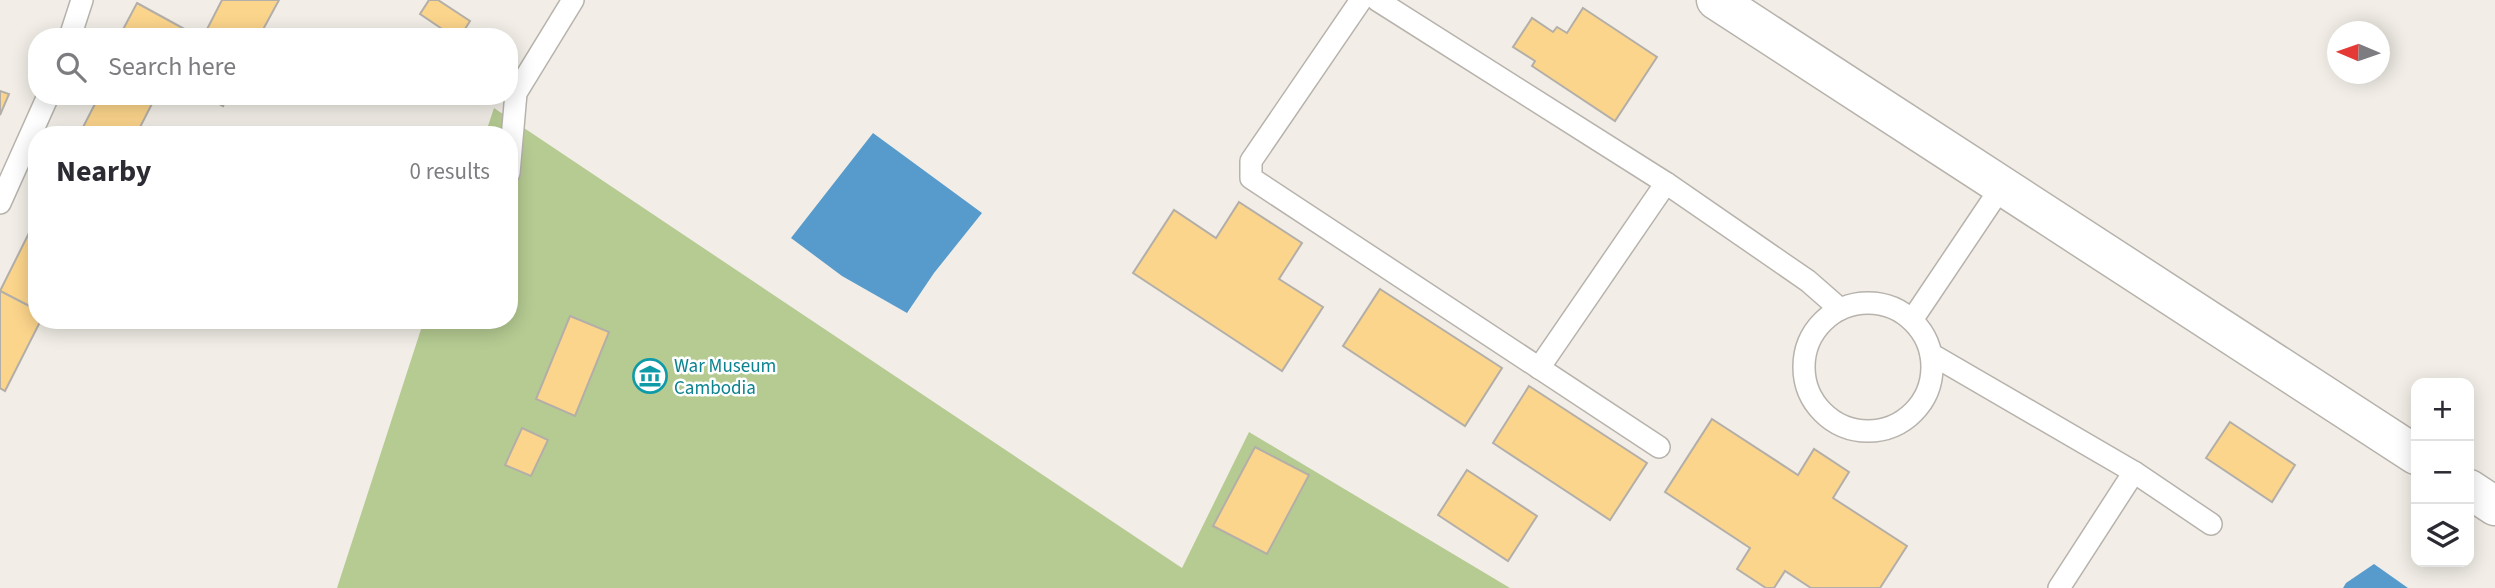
<!DOCTYPE html>
<html lang="en">
<head>
<meta charset="utf-8">
<style>
	:root { --surface:#fff; --page:#f2f2f3; --text:#2b2b33; --muted:#7c7c81; --line:#e1e1e2 }
	body { margin:0; font-family:"Source Sans 3",sans-serif; background:var(--page); color:var(--text) }
	.controls { position:absolute; right:21px; bottom:21px; display:grid; overflow:hidden; border-radius:14px; box-shadow:0 4px 18px #0003 }
	.controls button { width:63px; height:63px; display:grid; place-items:center; padding:0; border:0; border-bottom:2px solid var(--line); background:var(--surface); color:var(--text); font:35px sans-serif }
	.compass { position:absolute; left:2327px; top:21px; width:63px; height:63px; border-radius:50%; background:var(--surface); box-shadow:0 4px 18px #0003; rotate:272deg }
	.list { margin:0; padding:0; list-style:none }
	h2 { display:flex; justify-content:space-between; align-items:center; height:91px; margin:0; padding:0 28px; font-size:30px }
	h2 small { font-size:23px; font-weight:400; color:var(--muted) }
	.icon { flex:none; width:38px; height:38px; fill:none; stroke:currentColor; stroke-width:2; stroke-linecap:round; stroke-linejoin:round }
	.map { position:relative; flex:none; width:2495px; height:588px; overflow:hidden }
	.search { position:absolute; background:var(--surface); box-shadow:0 4px 18px #0003; left:28px; top:28px; width:490px; height:77px; display:flex; align-items:center; gap:18px; box-sizing:border-box; padding:0 24px; border-radius:28px; color:var(--muted); font-size:26px }
	.panel { position:absolute; background:var(--surface); box-shadow:0 4px 18px #0003; left:28px; top:126px; width:490px; height:203px; border-radius:28px }
	.map>svg:first-child { display:block }
</style>
</head>
<body>
<div class="map">
<svg width="2495" height="588" viewBox="0 0 2495 588">
	<rect width="100%" height="100%" fill="#f2eee7"/>
	<polygon fill="#b5cb92" points="494,108 1182,568 1249,432 1510,588 337,588 424,320 509,320 509,135 485,135"/>
	<g fill="#579bcd">
		<polygon points="873,133 982,213 934,273 907,313 842,276 791,238"/>
		<polygon points="2374,564 2408,588 2343,588 2346,583"/>
	</g>
	<g fill="#fcd58c" stroke="#b3afa8" stroke-width="2">
		<polygon points="222,0 279,0 259,37 203,37"/>
		<polygon points="429,0 438,0 470,21 460,37 454,37 420,14"/>
		<polygon points="137,3 199,37 119,37"/>
		<polygon points="1583,8 1657,57 1615,121 1532,66 1535,61 1513,47 1532,18 1553,32 1557,27 1567,33"/>
		<polygon points="0,91 9,94 0,115"/>
		<polygon points="99,96 156,96 136,135 79,135"/>
		<polygon points="205,96 228,96 223,106"/>
		<polygon points="1239,202 1302,243 1279,279 1323,307 1282,371 1133,273 1174,210 1216,238"/>
		<polygon points="37,217 37,310 0,291"/>
		<polygon points="1380,289 1502,368 1465,426 1343,346"/>
		<polygon points="0,291 37,310 37,320 41,320 5,391 0,388"/>
		<polygon points="570,316 609,332 575,416 536,399"/>
		<polygon points="1529,386 1647,463 1610,520 1493,443"/>
		<polygon points="1712,419 1798,475 1814,449 1849,472 1833,498 1907,546 1880,588 1811,588 1785,571 1774,588 1766,588 1737,569 1750,548 1665,492"/>
		<polygon points="2230,422 2295,465 2272,502 2206,458"/>
		<polygon points="522,428 548,440 531,476 505,465"/>
		<polygon points="1255,447 1309,475 1267,554 1213,526"/>
		<polygon points="1467,470 1537,516 1508,561 1438,515"/>
	</g>
	<g fill="none" stroke-linecap="round" stroke-linejoin="round">
		<g stroke="#b7b3ac" stroke-width="24">
			<g id="lane">
				<polyline points="1361,0 1251,161 1251,178 1659,447"/>
				<polyline points="1377,0 1666,183 1808,281 1840,309"/>
				<polyline points="70,37 82,0"/>
				<polyline points="509,173 516,93 573,0"/>
				<polyline points="0,203 48,96"/>
				<circle cx="1868" cy="367" r="64"/>
				<polyline points="1912,320 2002,186"/>
				<polyline points="1931,354 2134,472 2211,524"/>
				<polyline points="1539,368 1666,183"/>
				<polyline points="2059,588 2134,472"/>
			</g>
		</g>
		<g stroke="#b7b3ac" stroke-width="41">
			<g id="street">
				<polyline points="1716,0 2416,455"/>
				<polyline points="2469,489 2495,506"/>
			</g>
		</g>
		<use href="#lane" stroke="#fff" stroke-width="21"/>
		<use href="#street" stroke="#fff" stroke-width="38"/>
	</g>
	<defs>
		<g id="museum-ring" transform="scale(1.75)"><circle r="9.5" fill="#fff" stroke="#0f9aa8" stroke-width="1.5"/><path d="M0-6L6-3V-2H-6V-3ZM-5-1h2V3h-2ZM-1-1h2V3h-2ZM3-1h2V3H3ZM-6 4H6V6H-6Z" fill="#0f9aa8"/></g>
	</defs>
	<g fill-rule="evenodd">
		<use href="#museum-ring" x="650" y="376"/>
	</g>
	<g text-anchor="middle" stroke-width="5" stroke-linejoin="round" paint-order="stroke">
		<g font-size="19" fill="#0d838f" stroke="#fff" text-anchor="start">
			<text x="674" y="372">War Museum<tspan x="674" dy="22">Cambodia</tspan></text>
		</g>
	</g>
</svg>
<div class="controls">
<button>+</button>
<button>−</button>
<button><svg class="icon" aria-label="layers" viewBox="0 0 24 24"><path d="M12 4l9 5-9 5-9-5zM3 14l9 5 9-5"/></svg></button>
</div>
<svg class="compass" viewBox="-18 -18 36 36"><path d="M0-13l5 13h-10z" fill="#e53935"/><path d="M0 13l5-13h-10z" fill="#7c7c81"/></svg>
<div class="search"><svg class="icon" aria-label="search" viewBox="0 0 24 24"><circle cx="10" cy="10" r="6"/><path d="M15 15l6 6"/></svg>Search here</div>
<section class="panel">
<h2>Nearby<small>0 results</small></h2>
<ul class="list">
</ul>
</section>
</div>
</body>
</html>
